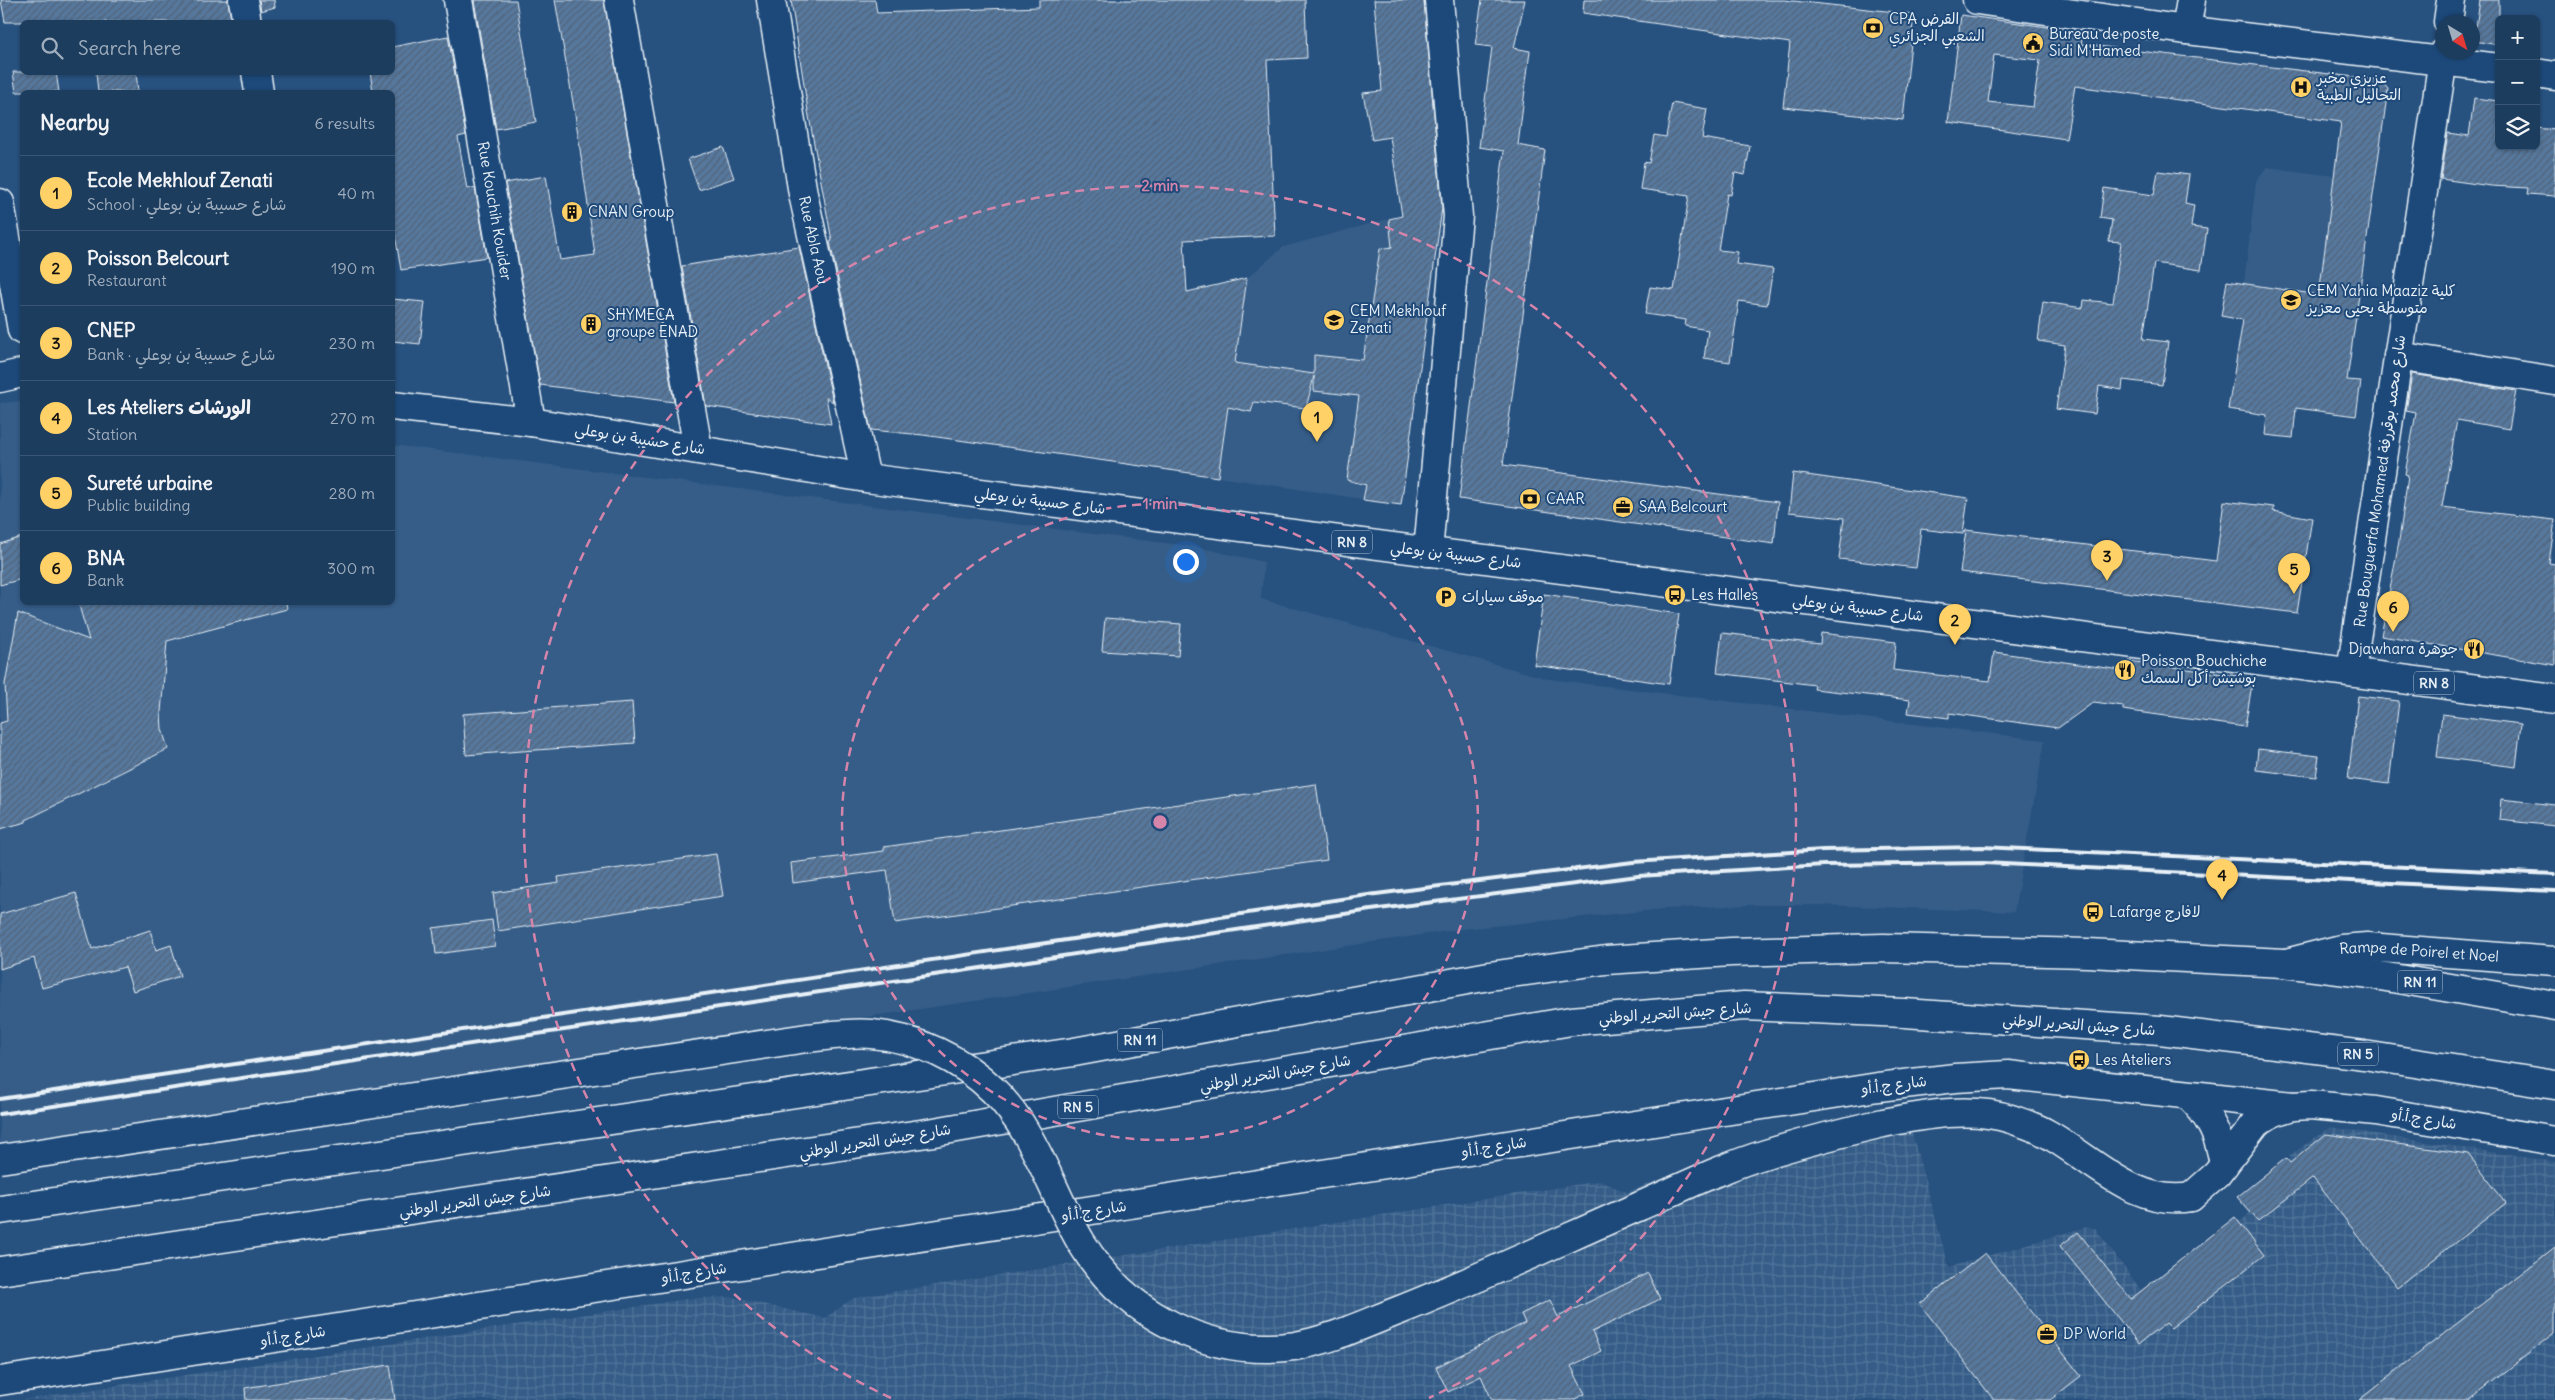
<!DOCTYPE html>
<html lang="en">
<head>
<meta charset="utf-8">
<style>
	:root { --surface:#1d3d5f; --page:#254465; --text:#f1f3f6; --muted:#a0aebd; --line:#3b5674; --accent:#ffd166 }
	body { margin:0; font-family:Delius,"Playpen Sans Arabic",sans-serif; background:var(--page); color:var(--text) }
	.controls { position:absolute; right:15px; top:15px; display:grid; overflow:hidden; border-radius:8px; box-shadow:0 1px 4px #0004 }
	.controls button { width:45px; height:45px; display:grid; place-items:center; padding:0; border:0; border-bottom:1px solid var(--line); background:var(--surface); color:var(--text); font:25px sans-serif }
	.compass { position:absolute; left:2435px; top:15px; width:45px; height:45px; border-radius:50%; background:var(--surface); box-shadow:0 1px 4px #0004; rotate:142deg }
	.you { position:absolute; left:1185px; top:561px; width:18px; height:18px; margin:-12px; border:4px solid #fff; border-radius:50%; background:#1a73e8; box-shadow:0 0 0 8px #1a73e833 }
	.badge { display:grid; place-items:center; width:32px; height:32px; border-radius:50%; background:var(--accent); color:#111; font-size:16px; font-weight:700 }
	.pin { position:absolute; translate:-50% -41px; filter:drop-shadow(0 1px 2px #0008) }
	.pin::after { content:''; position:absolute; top:26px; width:18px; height:15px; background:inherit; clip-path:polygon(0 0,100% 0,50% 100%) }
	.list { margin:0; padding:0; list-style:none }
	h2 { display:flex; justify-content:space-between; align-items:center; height:65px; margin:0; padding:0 20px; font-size:21px }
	h2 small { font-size:16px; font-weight:400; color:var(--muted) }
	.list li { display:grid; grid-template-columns:32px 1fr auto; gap:15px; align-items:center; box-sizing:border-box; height:75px; padding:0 20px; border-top:1px solid var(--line) }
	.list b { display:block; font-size:19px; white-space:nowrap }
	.list p { margin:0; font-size:16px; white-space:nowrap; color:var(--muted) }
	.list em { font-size:16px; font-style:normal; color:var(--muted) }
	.icon { flex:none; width:28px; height:28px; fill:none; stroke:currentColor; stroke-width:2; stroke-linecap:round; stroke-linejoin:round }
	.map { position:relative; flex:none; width:2555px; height:1400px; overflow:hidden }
	.search { position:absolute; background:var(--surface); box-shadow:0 1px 4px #0004; left:20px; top:20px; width:375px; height:55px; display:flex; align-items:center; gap:12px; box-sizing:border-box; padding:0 18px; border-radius:8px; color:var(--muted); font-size:19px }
	.panel { position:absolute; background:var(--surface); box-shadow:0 1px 4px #0004; left:20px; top:90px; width:375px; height:515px; border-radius:8px }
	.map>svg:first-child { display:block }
</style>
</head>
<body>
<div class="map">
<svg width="2555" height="1400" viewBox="0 0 2555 1400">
	<defs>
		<pattern id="industrial-grid" width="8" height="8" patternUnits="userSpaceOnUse" patternTransform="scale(1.25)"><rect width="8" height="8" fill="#355d88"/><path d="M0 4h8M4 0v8" fill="none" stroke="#52759a"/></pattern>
		<pattern id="building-hatch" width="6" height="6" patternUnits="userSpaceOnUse" patternTransform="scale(1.25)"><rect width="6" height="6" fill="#57789d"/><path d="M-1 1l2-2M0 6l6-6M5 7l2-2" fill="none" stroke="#4f6278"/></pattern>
	</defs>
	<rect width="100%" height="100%" fill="#27517f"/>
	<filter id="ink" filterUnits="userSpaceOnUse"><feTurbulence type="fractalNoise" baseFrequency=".02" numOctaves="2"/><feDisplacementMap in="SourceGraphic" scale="10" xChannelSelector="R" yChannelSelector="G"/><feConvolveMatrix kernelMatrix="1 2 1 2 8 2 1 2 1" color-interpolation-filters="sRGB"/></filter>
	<g filter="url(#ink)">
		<g fill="#355d88">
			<polygon points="2267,167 2334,176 2321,276 2361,284 2349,372 2340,370 2338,379 2361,381 2356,416 2266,404 2258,414 2228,409 2243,320 2221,316 2227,281 2244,283 2256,181"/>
			<polygon points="1441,209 1401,505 1218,477 1247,278 1283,247 1384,220"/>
			<polygon points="22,401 22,602 392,602 393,445 1197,547 1264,562 1261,599 1549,679 2045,740 2014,912 1819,905 1751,905 1666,909 1462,929 0,1145 0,403"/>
		</g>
		<polygon fill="url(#industrial-grid)" points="1905,1108 1949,1267 2086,1227 2095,1228 2141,1290 2250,1214 2240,1201 2290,1163 2289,1156 2330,1127 2555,1162 2555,1400 21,1400 693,1298 731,1297 825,1318 853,1298 1599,1181 1627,1192 1782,1133"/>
		<g fill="url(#building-hatch)" stroke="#e8f1f8" fill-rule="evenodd">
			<polygon points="1,0 228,0 231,19 230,22 5,22"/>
			<polygon points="259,0 274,0 275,7 261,11"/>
			<polygon points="474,0 516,0 536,122 496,129"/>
			<polygon points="555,0 604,0 674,402 540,385 505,183 546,176 560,260 595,255 575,114"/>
			<polygon points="791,0 875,0 877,13 1039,7 1039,0 1305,0 1307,58 1267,60 1275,236 1184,240 1187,292 1247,278 1235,363 1314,374 1314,355 1363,360 1380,249 1392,247 1389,219 1402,216 1390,137 1372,140 1363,93 1382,91 1374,0 1424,0 1442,208 1401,505 1363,500 1366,485 1347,480 1359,396 1314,391 1314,376 1306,408 1254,402 1251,412 1228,407 1218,477 923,435 871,430 830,242 832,241 808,111"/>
			<polygon points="1482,0 1525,0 1514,48 1530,51 1518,145 1545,150 1503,465 1778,502 1774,544 1459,499 1504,151 1479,147 1492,47 1475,45"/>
			<polygon points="1584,0 1784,0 1914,14 1903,120 1783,107 1790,43 1583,13"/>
			<polygon points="2480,0 2499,0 2499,45 2474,41"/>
			<path d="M1961,15l123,17 -3,12 299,36 8,9 -41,291 14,1 -5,35 -60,-8 -3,30 -28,-3 2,-20 -39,-6 15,-89 -22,-4 6,-35 92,14 22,-173 -266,-36 -9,53 -118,-17zM1994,55l46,5 -7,47 -45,-5z"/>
			<polygon points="448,36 466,135 458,137 467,189 475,188 487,257 401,270 392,217 392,92 373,92 370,72 392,72 392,47"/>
			<polygon points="13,72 56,72 59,92 16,92"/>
			<polygon points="96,72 136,72 138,92 98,92"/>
			<polygon points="2474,98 2499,101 2499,146 2536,146 2536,128 2555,130 2555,196 2527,194 2528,188 2491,186 2441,179 2448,133 2469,136"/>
			<polygon points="1672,103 1707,109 1702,138 1750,146 1745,175 1735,173 1731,195 1727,194 1718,250 1738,252 1736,264 1773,269 1767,305 1739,301 1730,362 1704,358 1708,330 1685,326 1686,320 1645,314 1650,287 1674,290 1689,196 1640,189 1644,162 1649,163 1654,135 1666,137"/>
			<polygon points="723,147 734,178 699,190 688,159"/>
			<polygon points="2158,171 2189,175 2185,203 2194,205 2191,227 2207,229 2201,270 2154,263 2143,339 2168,342 2162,385 2123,380 2122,390 2099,386 2095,414 2056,409 2065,345 2038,341 2043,302 2083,308 2084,300 2113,303 2121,242 2109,241 2112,220 2100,218 2104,188 2154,195"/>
			<polygon points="799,247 833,402 826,397 831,424 706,406 682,266"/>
			<polygon points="392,299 425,302 420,344 392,341"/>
			<polygon points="2412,374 2516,391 2509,429 2457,420 2442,507 2555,520 2549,563 2555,564 2555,665 2381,636 2399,541 2408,475 2405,474 2416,413 2406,411"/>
			<polygon points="1793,473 1968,498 1963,534 1921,529 1916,568 1839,559 1844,518 1789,512"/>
			<polygon points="2224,501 2274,507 2273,511 2312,518 2297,613 1960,572 1966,530 2216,561"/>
			<polygon points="22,537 22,579 0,585 0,544"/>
			<polygon points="1544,594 1679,614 1669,684 1534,665"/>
			<polygon points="78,602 286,602 287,609 167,641 161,712 162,729 168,749 26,820 26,822 0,829 0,723 7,721 5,684 18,613 89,640"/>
			<polygon points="1105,618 1181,624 1178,656 1102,651"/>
			<polygon points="1722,633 1820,644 1821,633 1896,642 1893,670 1990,681 1994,652 2128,671 2129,661 2253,678 2245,727 2123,710 2123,706 2094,702 2058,728 1949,713 1949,718 1908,713 1910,700 1814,689 1815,685 1717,673"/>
			<polygon points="2358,696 2399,701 2389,784 2348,779"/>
			<polygon points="632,702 635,743 466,755 463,714"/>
			<polygon points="2442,714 2521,724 2516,767 2437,757"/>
			<polygon points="2258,749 2319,756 2316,777 2256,770"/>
			<polygon points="1316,784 1327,860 895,923 887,870 793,883 791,863 884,851 884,847"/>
			<polygon points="2501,799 2555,805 2555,826 2499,820"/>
			<polygon points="716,854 723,896 498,931 493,893 559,883 558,877"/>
			<polygon points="76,893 92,949 150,930 156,950 171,945 180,976 133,991 125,967 42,988 34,958 0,969 0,914"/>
			<polygon points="492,920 495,946 436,954 433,928"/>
			<polygon points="2326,1134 2468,1154 2506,1203 2398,1287 2313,1178 2258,1221 2237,1197 2286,1158 2290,1163"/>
			<polygon points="2235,1217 2264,1255 2171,1328 2166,1323 2139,1344 2060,1246 2078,1232 2131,1299"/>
			<polygon points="2555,1247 2555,1333 2469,1400 2359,1400"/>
			<polygon points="1985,1253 2081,1376 2050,1400 1994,1400 1920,1304"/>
			<polygon points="1648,1273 1660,1299 1592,1332 1601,1351 1571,1366 1585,1394 1573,1400 1492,1400 1481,1376 1448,1392 1436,1367 1525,1323 1521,1314 1550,1300 1558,1317"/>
			<polygon points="390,1365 395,1400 246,1400 245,1388"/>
		</g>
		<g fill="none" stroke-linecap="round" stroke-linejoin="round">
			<g stroke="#e8f1f8" stroke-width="31">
				<g id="minor">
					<polyline points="243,0 247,22"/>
					<path id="s1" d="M458,0l73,422"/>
					<polyline points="619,0 698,449"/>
					<path id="s2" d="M771,0l32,194 63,284"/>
					<polyline points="1977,0 2186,30 2499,68"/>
					<polyline points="2448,22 2451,0"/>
					<polyline points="2186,30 2191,0"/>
					<polyline points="256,72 259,92"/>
					<polyline points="2536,73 2555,76"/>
					<polyline points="0,203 22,330"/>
					<polyline points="2398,356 2555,381"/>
					<polyline points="1428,552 1458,216 1439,0"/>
					<polyline points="2351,672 2444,52"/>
					<path d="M2189,1096c21,20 31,41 35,69"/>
					<polyline points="2191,1197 2217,1174 2256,1123 2273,1112 2293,1106 2311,1105 2376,1111 2555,1141"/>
					<polyline points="0,1381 1878,1087 1955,1078 2008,1075 2293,1106"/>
				</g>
			</g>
			<g stroke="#e8f1f8" stroke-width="31">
				<g id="major">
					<polyline points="0,378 22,373"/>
					<polyline points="392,406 531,422 866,478 2555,699"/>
					<path id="s3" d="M2286,963l55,-14 26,-2 188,14"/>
				</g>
			</g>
			<g stroke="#e8f1f8" stroke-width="31">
				<g id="highway">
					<path d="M1640,1206c41,-18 83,-39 126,-52 39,-12 78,-22 117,-31 40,-8 88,-17 128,-4 11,4 25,8 35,14 46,25 88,74 145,64"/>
					<polyline points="0,1210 1074,1052 1489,976 1606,960 1731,952 1883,948 2088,953 2284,963 2363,973 2555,1006"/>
					<polyline points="0,1271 934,1132 1571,1021 1744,1006 1904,1013 2160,1030 2364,1055 2555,1085"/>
				</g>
			</g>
			<use href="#minor" stroke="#1f4a7a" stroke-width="28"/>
			<use href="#major" stroke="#1f4a7a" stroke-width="28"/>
			<use href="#highway" stroke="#1f4a7a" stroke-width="28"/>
			<g stroke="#e8f1f8" stroke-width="4">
				<polyline points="0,1099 1368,895 1633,862 1823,850 1982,847 2555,874"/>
				<polyline points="0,1114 1371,910 1638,876 1824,865 1984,863 2555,891"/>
			</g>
			<g stroke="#e8f1f8" stroke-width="31" stroke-linecap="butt">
				<path id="highway-bridge" d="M0,1159l807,-121c21,-2 43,-6 65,-4 45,4 89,25 121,56 42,40 59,103 88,152 44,73 129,116 214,104 36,-6 71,-23 105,-36 81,-32 160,-69 240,-104"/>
			</g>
			<use href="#highway-bridge" stroke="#1f4a7a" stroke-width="28"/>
		</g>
	</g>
	<g fill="none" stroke="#d584aa" stroke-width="2.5" stroke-dasharray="9 6">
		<circle cx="1160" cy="822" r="318"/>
		<path d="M891 1398A636 636 0 1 1 1429 1398"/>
	</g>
	<defs>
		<g id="bank-disc" transform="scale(1.125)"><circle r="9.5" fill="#ffd166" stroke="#1f4a7a"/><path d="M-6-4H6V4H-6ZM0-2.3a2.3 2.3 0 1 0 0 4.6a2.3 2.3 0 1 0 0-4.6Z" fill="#111"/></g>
		<g id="civic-disc" transform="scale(1.125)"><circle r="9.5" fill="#ffd166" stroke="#1f4a7a"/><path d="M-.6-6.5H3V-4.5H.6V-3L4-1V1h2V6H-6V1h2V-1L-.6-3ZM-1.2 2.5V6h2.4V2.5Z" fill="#111"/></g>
		<g id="hospital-disc" transform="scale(1.125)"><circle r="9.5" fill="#ffd166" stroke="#1f4a7a"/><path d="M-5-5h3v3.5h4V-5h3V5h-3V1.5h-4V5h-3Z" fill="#111"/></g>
		<g id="building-disc" transform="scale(1.125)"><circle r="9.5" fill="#ffd166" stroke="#1f4a7a"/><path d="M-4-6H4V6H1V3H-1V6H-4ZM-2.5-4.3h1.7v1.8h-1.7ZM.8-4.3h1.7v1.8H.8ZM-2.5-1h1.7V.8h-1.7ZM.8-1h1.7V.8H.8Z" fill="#111"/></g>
		<g id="school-disc" transform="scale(1.125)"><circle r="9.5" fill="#ffd166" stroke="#1f4a7a"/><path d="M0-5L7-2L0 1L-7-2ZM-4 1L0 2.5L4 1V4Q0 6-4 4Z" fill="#111"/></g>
		<g id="office-disc" transform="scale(1.125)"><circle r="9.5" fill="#ffd166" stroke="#1f4a7a"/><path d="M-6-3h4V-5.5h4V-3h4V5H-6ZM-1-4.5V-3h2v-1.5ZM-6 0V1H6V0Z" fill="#111"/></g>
		<g id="bus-disc" transform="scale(1.125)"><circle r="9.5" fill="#ffd166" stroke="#1f4a7a"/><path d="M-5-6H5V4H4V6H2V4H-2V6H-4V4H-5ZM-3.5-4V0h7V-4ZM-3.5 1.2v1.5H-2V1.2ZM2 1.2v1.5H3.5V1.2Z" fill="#111"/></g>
		<g id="parking-disc" transform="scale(1.125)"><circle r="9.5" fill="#ffd166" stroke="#1f4a7a"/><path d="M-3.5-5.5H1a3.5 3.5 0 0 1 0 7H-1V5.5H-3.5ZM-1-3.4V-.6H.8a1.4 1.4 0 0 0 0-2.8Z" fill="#111"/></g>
		<g id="restaurant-disc" transform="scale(1.125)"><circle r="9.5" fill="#ffd166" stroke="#1f4a7a"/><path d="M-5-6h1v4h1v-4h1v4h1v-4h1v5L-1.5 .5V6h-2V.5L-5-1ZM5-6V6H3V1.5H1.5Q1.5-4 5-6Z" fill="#111"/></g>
	</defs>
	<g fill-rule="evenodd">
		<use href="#bank-disc" x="1873" y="28"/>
		<use href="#civic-disc" x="2033" y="43"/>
		<use href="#hospital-disc" x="2301" y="87"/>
		<use href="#building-disc" x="572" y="212"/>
		<use href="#school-disc" x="2291" y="300"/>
		<use href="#school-disc" x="1334" y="320"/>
		<use href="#building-disc" x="591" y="324"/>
		<use href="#bank-disc" x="1530" y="499"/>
		<use href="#office-disc" x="1623" y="507"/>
		<use href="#bus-disc" x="1675" y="595"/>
		<use href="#parking-disc" x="1446" y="597"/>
		<use href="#restaurant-disc" x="2474" y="649"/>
		<use href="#restaurant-disc" x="2125" y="670"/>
		<use href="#bus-disc" x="2093" y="912"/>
		<use href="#bus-disc" x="2079" y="1060"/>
		<use href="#office-disc" x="2047" y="1334"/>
	</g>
	<g text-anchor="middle" stroke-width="4" stroke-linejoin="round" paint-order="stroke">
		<g fill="#1f4a7a" stroke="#acbfd2" stroke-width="1">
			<rect x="1332" y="530.5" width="40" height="23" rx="4"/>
			<rect x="2414" y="671.5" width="40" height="23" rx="4"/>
			<rect x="2397.5" y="970.5" width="45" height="23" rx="4"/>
			<rect x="1117.5" y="1028.5" width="45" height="23" rx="4"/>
			<rect x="2338" y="1042.5" width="40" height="23" rx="4"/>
			<rect x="1058" y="1095.5" width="40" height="23" rx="4"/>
		</g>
		<g font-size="14" font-weight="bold" fill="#e8f1f8">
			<text x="1352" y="547">RN 8</text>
			<text x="2434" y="688">RN 8</text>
			<text x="2420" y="987">RN 11</text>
			<text x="1140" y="1045">RN 11</text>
			<text x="2358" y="1059">RN 5</text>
			<text x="1078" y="1112">RN 5</text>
		</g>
		<g font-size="15" fill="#e8f1f8" stroke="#1f4a7a" text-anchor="start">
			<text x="1889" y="24">CPA القرض<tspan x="1889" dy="17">الشعبي الجزائري</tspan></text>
			<text x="2049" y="39">Bureau de poste<tspan x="2049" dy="17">Sidi M'Hamed</tspan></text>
			<text x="2317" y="83">عزيزي مخبر<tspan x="2317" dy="17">التحاليل الطبية</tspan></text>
			<text x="588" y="217">CNAN Group</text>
			<text x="2307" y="296">CEM Yahia Maaziz كلية<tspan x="2307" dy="17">متوسطة يحيى معزيز</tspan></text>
			<text x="1350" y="316">CEM Mekhlouf<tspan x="1350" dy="17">Zenati</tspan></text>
			<text x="607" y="320">SHYMECA<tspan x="607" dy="17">groupe ENAD</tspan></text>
			<text x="1546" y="504">CAAR</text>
			<text x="1639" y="512">SAA Belcourt</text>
			<text x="1691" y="600">Les Halles</text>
			<text x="1462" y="602">موقف سيارات</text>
			<text x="2458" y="654" text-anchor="end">Djawhara جوهرة</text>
			<text x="2141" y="666">Poisson Bouchiche<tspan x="2141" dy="17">بوشيش أكل السمك</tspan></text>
			<text x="2109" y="917">Lafarge لافارج</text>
			<text x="2095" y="1065">Les Ateliers</text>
			<text x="2063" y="1339">DP World</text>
		</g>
		<g font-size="15" fill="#e8f1f8" stroke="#1f4a7a">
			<text dy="5" stroke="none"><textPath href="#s1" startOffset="214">Rue Kouchih Kouider</textPath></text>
			<text dy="5" stroke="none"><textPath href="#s2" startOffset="244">Rue Abla Aou</textPath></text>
			<text transform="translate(640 439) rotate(9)" y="5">شارع حسيبة بن بوعلي</text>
			<text transform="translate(2380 481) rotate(-82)" y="5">Rue Bouguerfa Mohamed شارع محمد بوقررفة</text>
			<text transform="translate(1040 501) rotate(7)" y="5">شارع حسيبة بن بوعلي</text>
			<text transform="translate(1456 555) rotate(7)" y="5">شارع حسيبة بن بوعلي</text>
			<text transform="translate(1858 608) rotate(7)" y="5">شارع حسيبة بن بوعلي</text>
			<text dy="5" stroke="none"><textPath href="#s3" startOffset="135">Rampe de Poirel et Noel</textPath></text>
			<text transform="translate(1675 1013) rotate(-4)" y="5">شارع جيش التحرير الوطني</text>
			<text transform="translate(2079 1025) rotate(4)" y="5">شارع جيش التحرير الوطني</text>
			<text transform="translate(1275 1073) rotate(-10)" y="5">شارع جيش التحرير الوطني</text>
			<text transform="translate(1894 1085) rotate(-7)" y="5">شارع ج.أ.أو</text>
			<text transform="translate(2424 1119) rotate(9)" y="5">شارع ج.أ.أو</text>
			<text transform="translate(875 1141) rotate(-9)" y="5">شارع جيش التحرير الوطني</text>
			<text transform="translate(1494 1147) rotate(-9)" y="5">شارع ج.أ.أو</text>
			<text transform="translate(475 1201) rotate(-8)" y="5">شارع جيش التحرير الوطني</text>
			<text transform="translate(1094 1211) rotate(-9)" y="5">شارع ج.أ.أو</text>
			<text transform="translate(694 1273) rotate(-9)" y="5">شارع ج.أ.أو</text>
			<text transform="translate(293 1336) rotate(-9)" y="5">شارع ج.أ.أو</text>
		</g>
	</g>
	<circle cx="1160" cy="822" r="8" fill="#d584aa" stroke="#1f4a7a" stroke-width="2.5"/>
	<g font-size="15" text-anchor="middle" font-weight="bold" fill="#d584aa" stroke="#1f4a7a" stroke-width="4" stroke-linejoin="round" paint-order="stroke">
		<text x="1160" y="191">2 min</text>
		<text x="1160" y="509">1 min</text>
	</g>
</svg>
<div class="controls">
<button>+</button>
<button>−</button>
<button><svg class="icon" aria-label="layers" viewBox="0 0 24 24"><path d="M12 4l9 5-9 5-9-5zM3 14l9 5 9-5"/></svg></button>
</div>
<svg class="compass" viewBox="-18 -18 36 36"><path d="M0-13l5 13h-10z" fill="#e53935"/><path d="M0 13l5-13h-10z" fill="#a0aebd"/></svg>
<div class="you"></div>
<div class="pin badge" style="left:1317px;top:442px">1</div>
<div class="pin badge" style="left:1955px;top:645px">2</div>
<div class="pin badge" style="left:2107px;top:581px">3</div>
<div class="pin badge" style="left:2222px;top:900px">4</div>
<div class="pin badge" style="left:2294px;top:594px">5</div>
<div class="pin badge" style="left:2393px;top:632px">6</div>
<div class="search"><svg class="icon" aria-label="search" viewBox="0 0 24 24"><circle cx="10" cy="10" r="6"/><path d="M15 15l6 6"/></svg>Search here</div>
<section class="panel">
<h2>Nearby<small>6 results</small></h2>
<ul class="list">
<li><span class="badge">1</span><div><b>Ecole Mekhlouf Zenati</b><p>School · شارع حسيبة بن بوعلي</p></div><em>40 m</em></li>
<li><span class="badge">2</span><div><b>Poisson Belcourt</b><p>Restaurant</p></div><em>190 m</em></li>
<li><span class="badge">3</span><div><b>CNEP</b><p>Bank · شارع حسيبة بن بوعلي</p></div><em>230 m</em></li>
<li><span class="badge">4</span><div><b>Les Ateliers الورشات</b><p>Station</p></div><em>270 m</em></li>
<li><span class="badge">5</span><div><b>Sureté urbaine</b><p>Public building</p></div><em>280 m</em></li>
<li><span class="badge">6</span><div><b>BNA</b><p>Bank</p></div><em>300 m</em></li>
</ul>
</section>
</div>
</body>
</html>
